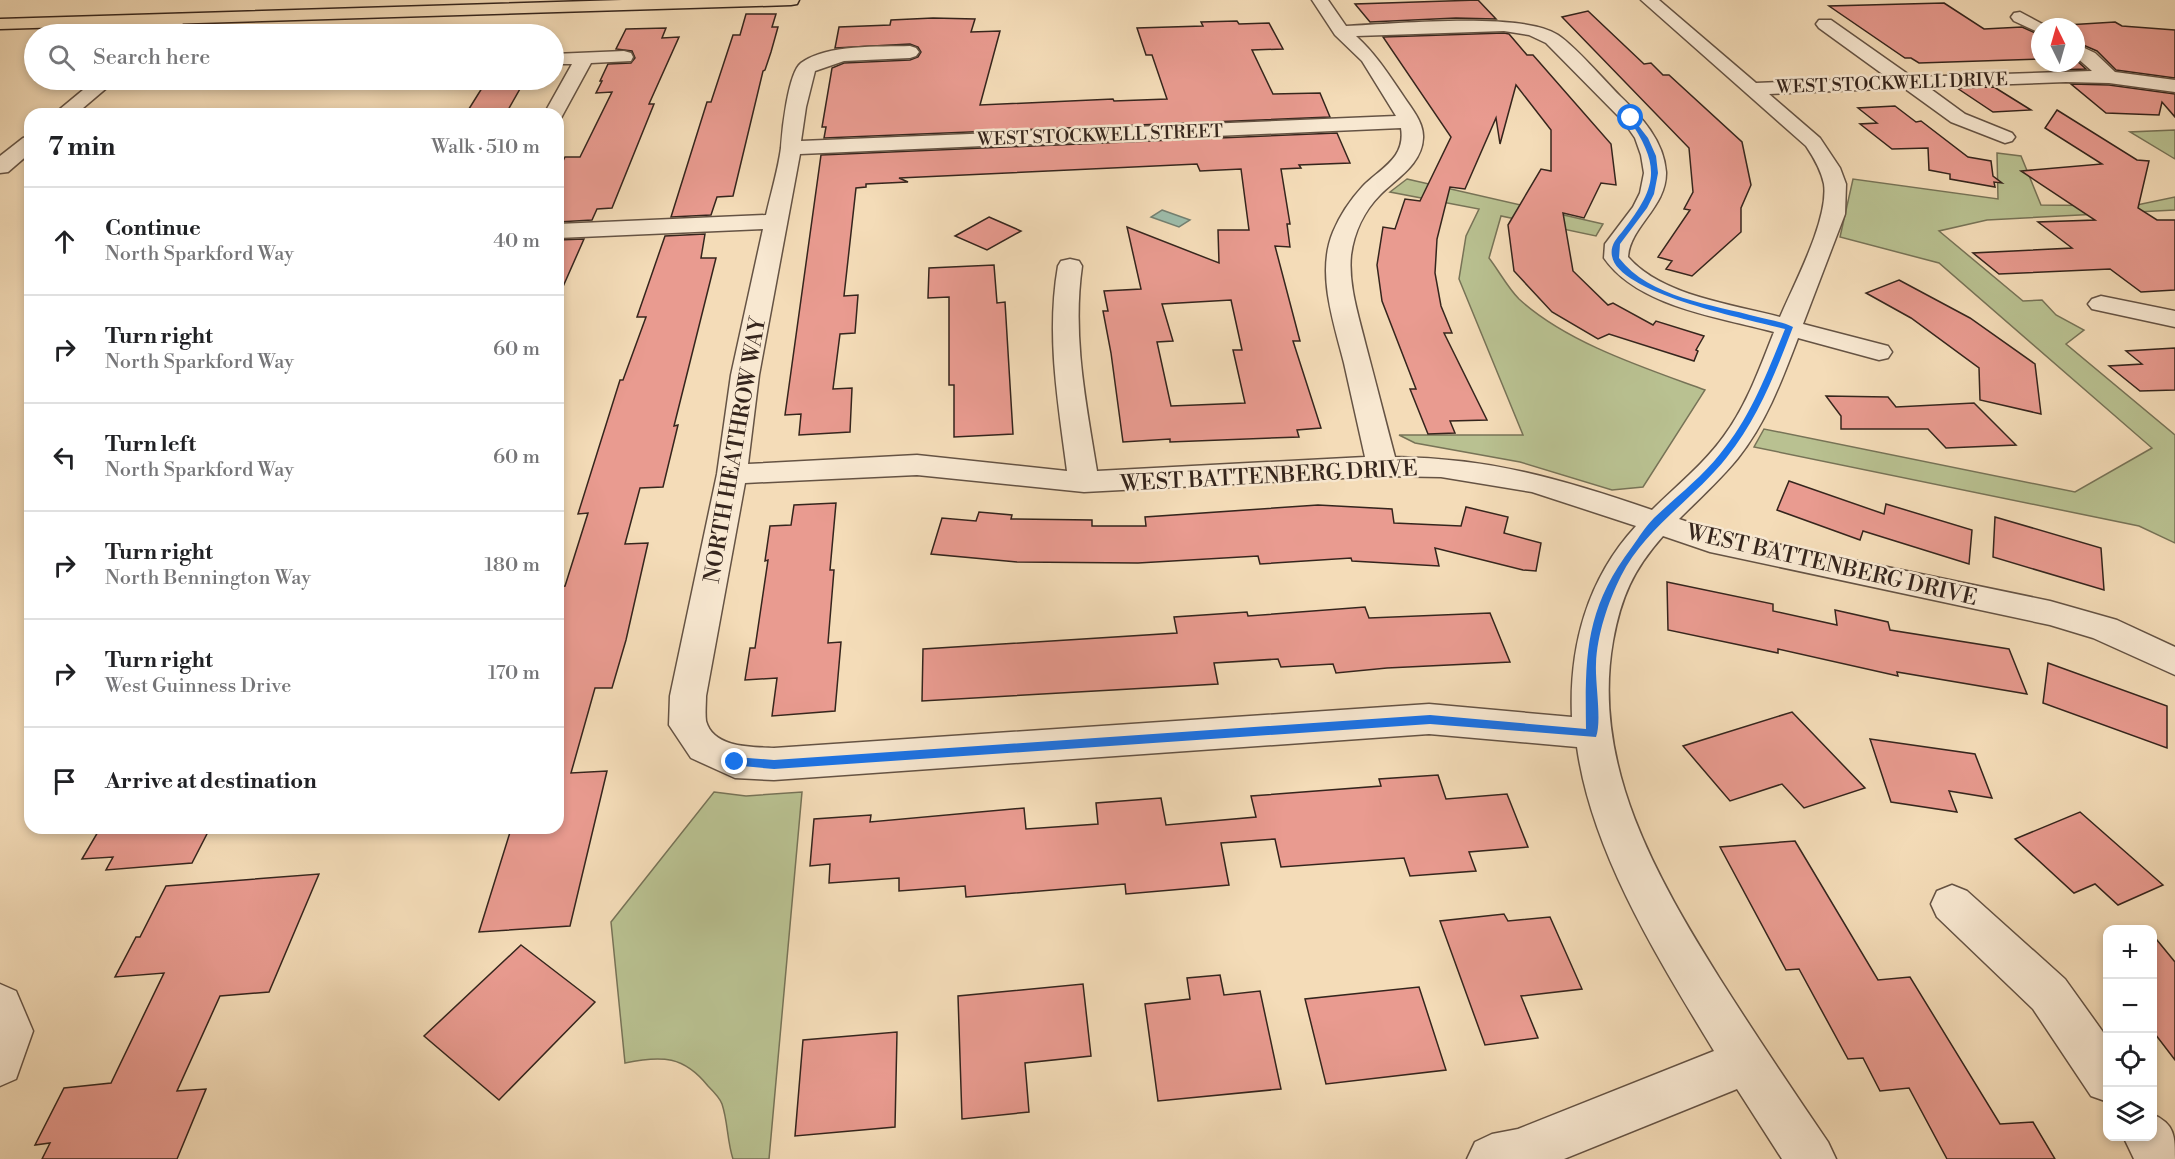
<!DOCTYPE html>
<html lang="en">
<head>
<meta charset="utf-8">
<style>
	:root { --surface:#fff; --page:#f2f2f2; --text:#202124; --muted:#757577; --line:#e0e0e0 }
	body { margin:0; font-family:"Libre Bodoni",serif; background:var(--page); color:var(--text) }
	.controls { position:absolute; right:18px; bottom:18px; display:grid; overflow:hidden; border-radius:12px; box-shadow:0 3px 9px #0003 }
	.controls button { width:54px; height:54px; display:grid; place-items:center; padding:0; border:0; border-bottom:2px solid var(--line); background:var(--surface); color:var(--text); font:30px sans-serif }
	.compass { position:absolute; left:2031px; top:18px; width:54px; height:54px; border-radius:50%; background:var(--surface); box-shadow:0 3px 9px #0003; rotate:355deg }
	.stop { position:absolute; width:18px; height:18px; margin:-14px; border:4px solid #1a73e8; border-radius:50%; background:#fff }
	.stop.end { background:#1a73e8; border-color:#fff; box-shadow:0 2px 6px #0008 }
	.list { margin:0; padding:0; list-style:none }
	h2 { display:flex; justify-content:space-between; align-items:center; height:78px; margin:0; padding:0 24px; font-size:26px }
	h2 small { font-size:20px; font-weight:400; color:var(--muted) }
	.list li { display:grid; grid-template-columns:39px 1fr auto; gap:18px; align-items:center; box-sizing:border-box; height:108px; padding:0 24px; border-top:2px solid var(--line) }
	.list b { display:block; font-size:22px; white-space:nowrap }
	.list p { margin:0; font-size:20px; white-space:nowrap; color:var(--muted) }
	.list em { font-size:20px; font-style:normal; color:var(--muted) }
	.icon { flex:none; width:33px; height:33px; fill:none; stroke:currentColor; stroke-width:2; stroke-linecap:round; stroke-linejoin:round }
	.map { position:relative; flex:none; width:2175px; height:1159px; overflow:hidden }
	.search { position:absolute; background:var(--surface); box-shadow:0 3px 9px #0003; left:24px; top:24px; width:540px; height:66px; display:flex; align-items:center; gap:15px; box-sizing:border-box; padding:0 21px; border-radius:33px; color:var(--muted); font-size:22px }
	.panel { position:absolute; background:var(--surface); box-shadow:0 3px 9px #0003; left:24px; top:108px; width:540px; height:726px; border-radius:18px }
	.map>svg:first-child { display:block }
</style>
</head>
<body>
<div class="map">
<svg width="2175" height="1159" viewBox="0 0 2175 1159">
	<rect width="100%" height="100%" fill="#f4dcb8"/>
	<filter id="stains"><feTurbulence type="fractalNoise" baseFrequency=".00333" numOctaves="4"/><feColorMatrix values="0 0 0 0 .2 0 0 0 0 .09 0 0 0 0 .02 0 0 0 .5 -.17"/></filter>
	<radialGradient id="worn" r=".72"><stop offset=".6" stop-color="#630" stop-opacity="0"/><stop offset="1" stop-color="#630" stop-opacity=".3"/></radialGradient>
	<g fill="#b9c191" stroke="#777357" stroke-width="1.5">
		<polygon points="2175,130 2175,159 2130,132"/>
		<polygon points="1997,153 2021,156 2041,205 2132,206 2175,197 2175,210 1987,220 1939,231 2023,301 2042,300 2056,315 2084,330 2066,344 2175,435 2175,543 2139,526 1754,447 1764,429 2075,492 2152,448 1939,263 1840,237 1853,179 1998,199"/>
		<path d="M1407,179l196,45 -7,12 -95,-20 -12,42c10,13 19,30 30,41 48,44 126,69 186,91l-62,97 -31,3 -92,-28 -105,-19 -16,-8h124l-64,-156 7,-43 13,-27 -89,-17z"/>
		<path d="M714,792l32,4 56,-4 -33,367h-36c-6,-18 -5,-37 -11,-55 -2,-6 -9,-13 -14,-18 -24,-30 -46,-31 -83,-23l-14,-141z"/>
	</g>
	<polygon fill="#9dbcaa" stroke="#738072" stroke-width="1.5" points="1162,210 1190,220 1179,227 1151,217"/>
	<g fill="#e99b90" stroke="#35251d" stroke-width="1.5" fill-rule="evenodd">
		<polygon points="1478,0 1496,19 1456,18 1370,22 1355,4"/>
		<polygon points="1944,3 1984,29 2022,27 2040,35 2040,59 1919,63 1911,58 1905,58 1829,6"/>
		<polygon points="1588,11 1644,64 1651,63 1663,75 1669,75 1742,142 1751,185 1741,208 1741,232 1692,276 1666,269 1672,261 1658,257 1690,210 1684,209 1693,192 1689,148 1562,17"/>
		<polygon points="746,14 776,14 772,27 778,27 771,52 765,70 763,71 733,196 717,197 711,215 671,217 707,102 711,102 733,35 740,35"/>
		<polygon points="933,18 975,19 971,32 1000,31 980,105 1113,99 1114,101 1167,99 1152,55 1146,55 1137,28 1203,26 1201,22 1237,21 1239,24 1269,23 1283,49 1252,50 1273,94 1320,93 1330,117 824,138 826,127 822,127 832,68 844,63 910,60 918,57 921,52 918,47 910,44 835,48 839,27 890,25 891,20"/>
		<polygon points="2115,22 2122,26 2175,30 2175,78 2116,70 2097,51 2076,42 2076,27 2050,26"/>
		<polygon points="666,28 662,38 679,37 649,104 654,104 612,208 597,209 592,220 558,222 558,171 565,157 580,157 612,92 596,93 602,81 600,81 608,64 631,63 635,58 632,51 616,49 626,29"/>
		<polygon points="1504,33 1509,34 1527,55 1533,55 1611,144 1616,185 1601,183 1584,218 1563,213 1573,271 1608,305 1613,303 1653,325 1656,321 1704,336 1696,350 1698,351 1694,361 1609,334 1598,339 1552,312 1514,271 1508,225 1541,169 1551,171 1551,130 1516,85 1500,144 1496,118 1465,189 1450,187 1437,239 1435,273 1441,306 1452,333 1444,333 1487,420 1450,421 1455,433 1428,434 1410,389 1416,389 1382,301 1377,265 1383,227 1395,229 1405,199 1420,201 1451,137 1383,37"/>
		<polygon points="2076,60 2086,69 2054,70 2046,63 2076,63"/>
		<polygon points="487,80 525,80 508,110 467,112"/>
		<polygon points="2071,84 2109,85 2175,94 2175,117 2162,102 2159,115 2106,113"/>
		<polygon points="1994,87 2031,110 1993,112 1957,88"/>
		<polygon points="1895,106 1916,122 1921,121 1968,157 1991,161 1993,176 2002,183 1994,182 1995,187 1950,179 1950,174 1929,170 1928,148 1892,149 1860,124 1877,123 1858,108"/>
		<polygon points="2057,110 2137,160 2149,161 2138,208 2157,220 2175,220 2175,290 2141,292 2110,269 1999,274 1973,253 2072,248 2038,222 2095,220 2021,171 2102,164 2045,128"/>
		<path d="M1337,133l13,30 -51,2 2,3 -20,1 9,55h-3l3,23 -15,-1 25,95h-7l28,87 -24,2 2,7 -129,5v-3l-47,3 -12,-89 -8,-42h5l-4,-20 37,-2 -14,-62 92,36 -1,-33h31l-8,-61 -41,2 -3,-7 -298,14 9,4 -42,2v3l-10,1 -12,108 14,-1 -3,38 -15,1 -7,55 19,-1 -2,44 -51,3 2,-21 -16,1 36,-260zM1231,300l11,50h-9l12,53 -74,3 -14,-64 16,-1 -11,-37z"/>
		<polygon points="989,217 1021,231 987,250 955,236"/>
		<polygon points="705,234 701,258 716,258 674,426 678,425 663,487 640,488 625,544 648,543 626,640 612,688 595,688 571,773 607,771 570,926 479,932 511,829 558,828 558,587 565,586 588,513 578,514 620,380 623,380 646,317 637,317 665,236"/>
		<polygon points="584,239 558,298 558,240"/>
		<polygon points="994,265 997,303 1005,302 1013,434 954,437 954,385 949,385 949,297 928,298 929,268"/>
		<polygon points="1899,280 1970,318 2035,364 2041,414 1980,400 1979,368 1911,318 1866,293"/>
		<polygon points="2175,348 2175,390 2140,391 2109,366 2142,364 2126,351"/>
		<polygon points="1826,396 1888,397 1896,407 1974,403 2016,445 1946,448 1928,429 1841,429 1841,416"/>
		<polygon points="1789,481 1884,514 1886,504 1972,530 1969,564 1863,531 1860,540 1777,510"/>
		<polygon points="836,503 830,570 834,570 828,643 841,642 835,711 772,716 777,678 745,680 750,648 755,648 768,560 765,561 770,526 791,525 794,505"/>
		<polygon points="1318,505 1392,509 1394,523 1461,526 1466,507 1508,517 1504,533 1541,543 1536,571 1523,570 1435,548 1439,566 1352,561 1351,558 1260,564 1258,556 1138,563 1017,562 931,554 942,518 976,521 979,512 1012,515 1011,519 1092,520 1092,526 1146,526 1145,517"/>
		<polygon points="1995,517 2101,548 2104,590 1993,557"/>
		<polygon points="1667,582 1773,604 1773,611 1837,625 1835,610 1888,622 1890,630 2009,649 2027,694 1897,672 1898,676 1778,649 1778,653 1668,630"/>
		<polygon points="1365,607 1369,618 1490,613 1510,662 1387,668 1336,673 1333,664 1281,667 1278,659 1214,663 1218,684 922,701 923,649 1177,633 1174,617 1247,612 1248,616"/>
		<polygon points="2048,663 2167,706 2167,748 2043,703"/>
		<polygon points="1792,712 1865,788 1804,808 1782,784 1730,801 1683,746"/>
		<polygon points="1870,739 1975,754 1992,798 1949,791 1957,812 1891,802"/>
		<polygon points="1438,775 1446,799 1507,794 1528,847 1469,852 1476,871 1410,876 1404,858 1281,867 1275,839 1221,843 1229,885 1126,894 1125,884 966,897 965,886 899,891 899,878 829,883 830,864 810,866 814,819 871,815 870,822 1024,808 1026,829 1098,824 1096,803 1161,798 1166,825 1256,817 1251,796 1381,786 1379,779"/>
		<polygon points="2080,812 2163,885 2118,905 2095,884 2074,893 2015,839"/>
		<polygon points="104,828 210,828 192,863 106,870 113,857 82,859 99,830"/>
		<polygon points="1795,841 1878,980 1910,977 2000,1124 2033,1122 2055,1159 1947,1159 1909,1088 1880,1091 1863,1058 1848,1059 1799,969 1786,970 1720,847"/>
		<polygon points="319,874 269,992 220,996 177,1091 206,1089 177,1159 42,1159 50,1143 35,1145 64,1088 111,1083 164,973 115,977 136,937 140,937 166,886"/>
		<polygon points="1504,914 1508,921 1550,917 1582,989 1521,996 1538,1038 1485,1045 1440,921"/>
		<polygon points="2152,934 2175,962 2175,1060 2152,1030"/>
		<polygon points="521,945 595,1002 499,1100 424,1036"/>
		<polygon points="1220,975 1224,995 1260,991 1281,1089 1158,1101 1145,1004 1190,999 1187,978"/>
		<polygon points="1083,984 1091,1056 1025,1063 1029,1112 962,1119 958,996"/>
		<polygon points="1419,987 1446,1070 1326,1084 1305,999"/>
		<polygon points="897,1032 895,1127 795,1136 803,1040"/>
	</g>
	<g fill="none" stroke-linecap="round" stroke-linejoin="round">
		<g stroke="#655344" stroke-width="3">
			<g id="minor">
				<path d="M1312,0h16l18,26c48,-2 176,-15 212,9 18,12 45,44 62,61 21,20 44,45 46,76 1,35 -36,54 -38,85 34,39 104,47 152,60 14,-33 49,-98 44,-133 -3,-14 -10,-26 -18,-38l-165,-146h18l97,83 132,-5 -69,-50 -3,-4 3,-4h12l81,57 180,-6 -16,-14v-13l19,9 20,19 60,8v12l-66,-9 -43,-1 -138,5 37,27 47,19 3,4 -3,4 -7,2 -54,-21 -47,-34 -135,6 51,44 20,30 6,16 -1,30 -42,110 85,22 4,6 -4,6 -9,2 -81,-22c-16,42 -32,85 -60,120 -18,22 -39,41 -59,61l36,12 335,70 67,19 58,27v28l-82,-37 -43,-13 -340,-73 -47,-16c-30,34 -42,61 -50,105 -22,124 44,237 107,338 35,55 71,109 108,163l8,17h-54l-45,-70 -173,70h-97l8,-17 17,-8 26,-5 196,-78c-55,-91 -122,-197 -137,-304l-148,-13 -655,46 -39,-2 -44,-20 -22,-33 1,-29 47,-222 14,-99 32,-146 -205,9v-14l208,-9c5,-22 12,-45 15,-67 1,-17 7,-75 20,-85 26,-19 78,-16 109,-17l6,2 3,4 -3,4 -6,2 -66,3 -29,10 -9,36 -5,34 595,-25 -34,-55 -27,-26zM1504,31l25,4 17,8 78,79 11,16 6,17 3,18 -4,20 -7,14 -28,37 -1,14c34,49 115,59 170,74 -14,35 -27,73 -50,104 -20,28 -48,50 -72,74 -90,-31 -162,-52 -257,-53 -10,-37 -19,-74 -29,-111 -7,-29 -18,-61 -15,-91 3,-22 13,-44 29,-60 17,-17 42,-31 43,-57 1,-15 -11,-29 -19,-41 -15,-22 -28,-43 -48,-61zM1401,128c5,30 -20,40 -38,58 -12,13 -23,29 -30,46 -17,41 1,91 11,131 7,31 14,63 21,94l-268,14c-11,-68 -25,-135 -15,-205l-3,-5 -9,-2 -9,2 -3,5c-12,69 0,136 9,205l-150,-16 -169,9 11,-89 41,-221zM917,475l167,17 298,-16 59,1 91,15 104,34c-49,53 -67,121 -64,191l-143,-13 -655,44c-22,-1 -61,0 -68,-27 -1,-8 0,-18 0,-25l39,-213z"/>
				<polygon points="2020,12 2048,27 2040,27 2040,33 2014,21 2011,17 2014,13"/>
				<polygon points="179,14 185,15 188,19 170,34 151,34 173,15"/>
				<polygon points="624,51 631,53 633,57 631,61 591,63 561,118 558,119 558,114 544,114 572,64 554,64 554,54"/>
				<polygon points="95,80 116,80 76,114 54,114"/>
				<polygon points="30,136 30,153 8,172 0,173 0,156 23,138"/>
				<polygon points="2101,296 2175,311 2175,327 2092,309 2088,304 2092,299"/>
				<polygon points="1952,885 1967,891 2065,979 2108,1039 2108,1102 2091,1096 2033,1009 1937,917 1931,904 1937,891"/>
				<polygon points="0,984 16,991 33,1031 16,1079 0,1086"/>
				<path d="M2152,1114c23,10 23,22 23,45h-41l-11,-23h29z"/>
			</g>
		</g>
		<g stroke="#35251d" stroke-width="3">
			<polygon id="major" points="622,0 799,0 797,4 791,5 0,29 0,19"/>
		</g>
		<use href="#minor" fill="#f8e8d1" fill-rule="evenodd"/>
		<use href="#major" fill="#f4dcb8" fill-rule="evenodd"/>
	</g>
	<path fill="#1a73e8" d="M1631,116l17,22 8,18 2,17 -4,21 -7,14 -27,36 -1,14c31,40 92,46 139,59 11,3 26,5 35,10 -18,47 -35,91 -66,130 -33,42 -82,71 -106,119 -13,26 -24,59 -25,88 -1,19 6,57 0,73l-166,-13 -656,45 -43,-4v-7l4,-1 39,3 656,-45 156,14c-1,-74 -1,-120 46,-182 7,-10 14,-21 22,-29 22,-21 47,-40 66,-64 31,-37 47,-81 65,-125 -33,-9 -167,-35 -173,-73 -2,-10 4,-17 10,-24 35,-45 40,-65 6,-114z"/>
	<g text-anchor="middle" stroke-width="5" stroke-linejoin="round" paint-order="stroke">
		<g font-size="18" fill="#35251d" stroke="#f8e8d1">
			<text transform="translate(1892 83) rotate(-2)" y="6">WEST STOCKWELL DRIVE</text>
			<text transform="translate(1100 135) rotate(-2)" y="6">WEST STOCKWELL STREET</text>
		</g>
		<g font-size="22" fill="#35251d" stroke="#f8e8d1">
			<text transform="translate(734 450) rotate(-80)" y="8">NORTH HEATHROW WAY</text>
			<text transform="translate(1269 475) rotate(-3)" y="8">WEST BATTENBERG DRIVE</text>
			<text transform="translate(1832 564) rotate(13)" y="8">WEST BATTENBERG DRIVE</text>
		</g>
	</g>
	<rect width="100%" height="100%" filter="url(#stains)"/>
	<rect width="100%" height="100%" fill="url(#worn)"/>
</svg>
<div class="controls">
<button>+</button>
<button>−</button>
<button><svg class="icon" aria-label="locate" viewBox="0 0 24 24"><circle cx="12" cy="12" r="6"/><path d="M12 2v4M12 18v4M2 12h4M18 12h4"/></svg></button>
<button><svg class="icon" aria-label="layers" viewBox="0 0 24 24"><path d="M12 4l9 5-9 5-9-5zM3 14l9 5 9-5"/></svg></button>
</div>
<svg class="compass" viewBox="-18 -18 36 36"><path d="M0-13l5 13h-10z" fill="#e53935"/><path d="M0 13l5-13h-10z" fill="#757577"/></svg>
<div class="stop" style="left:1631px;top:118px"></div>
<div class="stop end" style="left:735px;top:762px"></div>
<div class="search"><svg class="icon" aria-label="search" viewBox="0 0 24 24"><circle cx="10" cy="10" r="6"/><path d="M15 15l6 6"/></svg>Search here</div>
<section class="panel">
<h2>7 min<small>Walk · 510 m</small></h2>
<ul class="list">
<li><svg class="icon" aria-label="ahead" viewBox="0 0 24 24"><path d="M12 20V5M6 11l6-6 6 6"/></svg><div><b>Continue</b><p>North Sparkford Way</p></div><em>40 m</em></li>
<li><svg class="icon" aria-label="right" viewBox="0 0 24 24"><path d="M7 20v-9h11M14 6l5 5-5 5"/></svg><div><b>Turn right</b><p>North Sparkford Way</p></div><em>60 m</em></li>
<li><svg class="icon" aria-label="left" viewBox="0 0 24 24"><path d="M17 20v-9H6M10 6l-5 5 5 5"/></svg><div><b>Turn left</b><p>North Sparkford Way</p></div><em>60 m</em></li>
<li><svg class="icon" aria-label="right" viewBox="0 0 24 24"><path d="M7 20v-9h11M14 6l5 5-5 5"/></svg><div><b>Turn right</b><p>North Bennington Way</p></div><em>180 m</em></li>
<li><svg class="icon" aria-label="right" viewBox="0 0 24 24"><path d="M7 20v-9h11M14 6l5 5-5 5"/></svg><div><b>Turn right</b><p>West Guinness Drive</p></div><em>170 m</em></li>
<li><svg class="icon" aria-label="arrive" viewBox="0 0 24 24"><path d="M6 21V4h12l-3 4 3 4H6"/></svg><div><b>Arrive at destination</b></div></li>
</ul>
</section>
</div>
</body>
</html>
